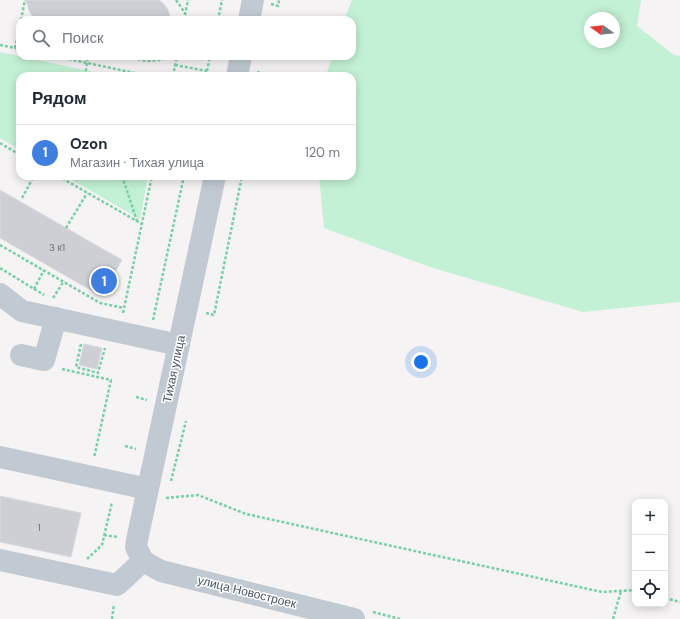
<!DOCTYPE html>
<html lang="ru">
<head>
<meta charset="utf-8">
<style>
	:root { --surface:#fff; --page:#f2f2f3; --text:#1f2937; --muted:#747a83; --line:#e0e1e3; --accent:#1a73e8 }
	body { margin:0; font-family:"DM Sans",sans-serif; background:var(--page); color:var(--text) }
	.controls { position:absolute; right:12px; bottom:12px; display:grid; overflow:hidden; border-radius:8px; box-shadow:0 2px 10px #0003 }
	.controls button { width:36px; height:36px; display:grid; place-items:center; padding:0; border:0; border-bottom:1px solid var(--line); background:var(--surface); color:var(--text); font:20px sans-serif }
	.compass { position:absolute; left:584px; top:12px; width:36px; height:36px; border-radius:50%; background:var(--surface); box-shadow:0 2px 10px #0003; rotate:285deg }
	.you { position:absolute; left:421px; top:362px; width:14px; height:14px; margin:-10px; border:3px solid #fff; border-radius:50%; background:#1a73e8; box-shadow:0 0 0 6px #1a73e833 }
	.badge { display:grid; place-items:center; width:26px; height:26px; border-radius:50%; background:var(--accent); color:#fff; font-size:13px; font-weight:700 }
	.pin { position:absolute; translate:-50% -50%; border:2px solid #fff; box-shadow:0 1px 4px #0006 }
	.list { margin:0; padding:0; list-style:none }
	h2 { display:flex; justify-content:space-between; align-items:center; height:52px; margin:0; padding:0 16px; font-size:17px }
	h2 small { font-size:13px; font-weight:400; color:var(--muted) }
	.list li { display:grid; grid-template-columns:26px 1fr auto; gap:12px; align-items:center; box-sizing:border-box; height:56px; padding:0 16px; border-top:1px solid var(--line) }
	.list b { display:block; font-size:15px; white-space:nowrap }
	.list p { margin:0; font-size:13px; white-space:nowrap; color:var(--muted) }
	.list em { font-size:13px; font-style:normal; color:var(--muted) }
	.icon { flex:none; width:22px; height:22px; fill:none; stroke:currentColor; stroke-width:2; stroke-linecap:round; stroke-linejoin:round }
	.map { position:relative; flex:none; width:680px; height:619px; overflow:hidden }
	.search { position:absolute; background:var(--surface); box-shadow:0 2px 10px #0003; left:16px; top:16px; width:340px; height:44px; display:flex; align-items:center; gap:10px; box-sizing:border-box; padding:0 14px; border-radius:12px; color:var(--muted); font-size:15px }
	.panel { position:absolute; background:var(--surface); box-shadow:0 2px 10px #0003; left:16px; top:72px; width:340px; height:108px; border-radius:12px }
	.map>svg:first-child { display:block }
</style>
</head>
<body>
<div class="map">
<svg width="680" height="619" viewBox="0 0 680 619">
	<rect width="100%" height="100%" fill="#f5f3f3"/>
	<g fill="#c3f1d5" fill-rule="evenodd">
		<path d="M352,0h289l-4,26 37,29 6,1v246l-97,10 -153,-45 -106,-39 -5,-52h33v-100h-26l6,-20h20v-36h-8zM590,18h24v24h-24z"/>
		<polygon points="0,52 112,76 20,76 20,150 0,138"/>
		<polygon points="65,176 148,176 140,219"/>
	</g>
	<g fill="#cdcfd5" stroke="#d7d9de">
		<polygon points="26,0 159,0 164,4 168,10 171,20 37,20 33,17 29,10"/>
		<polygon points="0,190 122,260 101,296 0,238"/>
		<polygon points="84,344 102,348 97,369 79,365"/>
		<polygon points="0,496 81,513 71,557 0,542"/>
	</g>
	<g fill="none" stroke-linecap="round" stroke-linejoin="round">
		<g stroke="#7ad0a6" stroke-width="2.5" stroke-dasharray="3 2" stroke-linecap="butt">
			<polyline points="176,0 185,13"/>
			<polyline points="271,4 278,6 279,0"/>
			<polyline points="21,20 25,0"/>
			<polyline points="184,20 188,0"/>
			<polyline points="218,20 222,0"/>
			<polyline points="0,45 20,49"/>
			<polyline points="15,48 20,26"/>
			<polyline points="54,56 149,76"/>
			<polyline points="123,56 146,61 159,60 175,56"/>
			<polyline points="175,65 207,71"/>
			<polyline points="257,72 263,74 263,76"/>
			<polyline points="85,76 88,56"/>
			<polyline points="173,76 177,56"/>
			<polyline points="206,76 210,56"/>
			<polyline points="0,143 20,155"/>
			<polyline points="58,176 142,224"/>
			<polyline points="122,176 137,221"/>
			<polyline points="22,198 34,176"/>
			<polyline points="66,228 87,193"/>
			<polyline points="0,245 100,303 124,308"/>
			<polyline points="0,268 44,295"/>
			<polyline points="34,289 44,270"/>
			<polyline points="53,298 64,281"/>
			<polyline points="123,313 152,176"/>
			<polyline points="206,313 214,315 242,176"/>
			<polyline points="153,320 184,176"/>
			<polyline points="81,344 76,367 98,373 105,348"/>
			<polyline points="62,369 111,380 94,458"/>
			<polyline points="136,397 147,400"/>
			<polyline points="125,446 136,449"/>
			<polyline points="171,481 186,421"/>
			<polyline points="166,498 198,495 246,514 602,592 635,590"/>
			<polyline points="104,535 118,537"/>
			<polyline points="87,559 102,545 112,502"/>
			<polyline points="665,598 680,602"/>
			<polyline points="373,612 400,619"/>
			<polyline points="112,619 114,604"/>
			<polyline points="613,619 621,591"/>
		</g>
		<g stroke="#c1cad2" stroke-width="22">
			<polyline points="249,20 253,0"/>
			<polyline points="237,76 241,56"/>
			<polyline points="0,294 22,311 179,345"/>
			<polyline points="21,355 44,360 56,318"/>
			<polyline points="0,457 148,489"/>
			<polyline points="0,560 117,585 143,561"/>
			<polyline points="143,561 136,547 137,540 215,176"/>
			<polyline points="143,561 161,571 354,619"/>
		</g>
	</g>
	<g text-anchor="middle" stroke-width="3" stroke-linejoin="round" paint-order="stroke">
		<g font-size="10" fill="#6b747e">
			<text x="57" y="251">3 к1</text>
			<text x="39" y="531">1</text>
		</g>
		<g font-size="12" fill="#4a5661" stroke="#fff">
			<text transform="translate(174 369) rotate(-78)" y="4">Тихая улица</text>
			<text transform="translate(247 592) rotate(14)" y="4">улица Новостроек</text>
		</g>
	</g>
</svg>
<div class="controls">
<button>+</button>
<button>−</button>
<button><svg class="icon" aria-label="locate" viewBox="0 0 24 24"><circle cx="12" cy="12" r="6"/><path d="M12 2v4M12 18v4M2 12h4M18 12h4"/></svg></button>
</div>
<svg class="compass" viewBox="-18 -18 36 36"><path d="M0-13l5 13h-10z" fill="#e53935"/><path d="M0 13l5-13h-10z" fill="#747a83"/></svg>
<div class="you"></div>
<div class="pin badge" style="left:104px;top:281px;background:#3f7fe0">1</div>
<div class="search"><svg class="icon" aria-label="search" viewBox="0 0 24 24"><circle cx="10" cy="10" r="6"/><path d="M15 15l6 6"/></svg>Поиск</div>
<section class="panel">
<h2>Рядом<small></small></h2>
<ul class="list">
<li><span class="badge" style="background:#3f7fe0">1</span><div><b>Ozon</b><p>Магазин · Тихая улица</p></div><em>120 m</em></li>
</ul>
</section>
</div>
</body>
</html>
